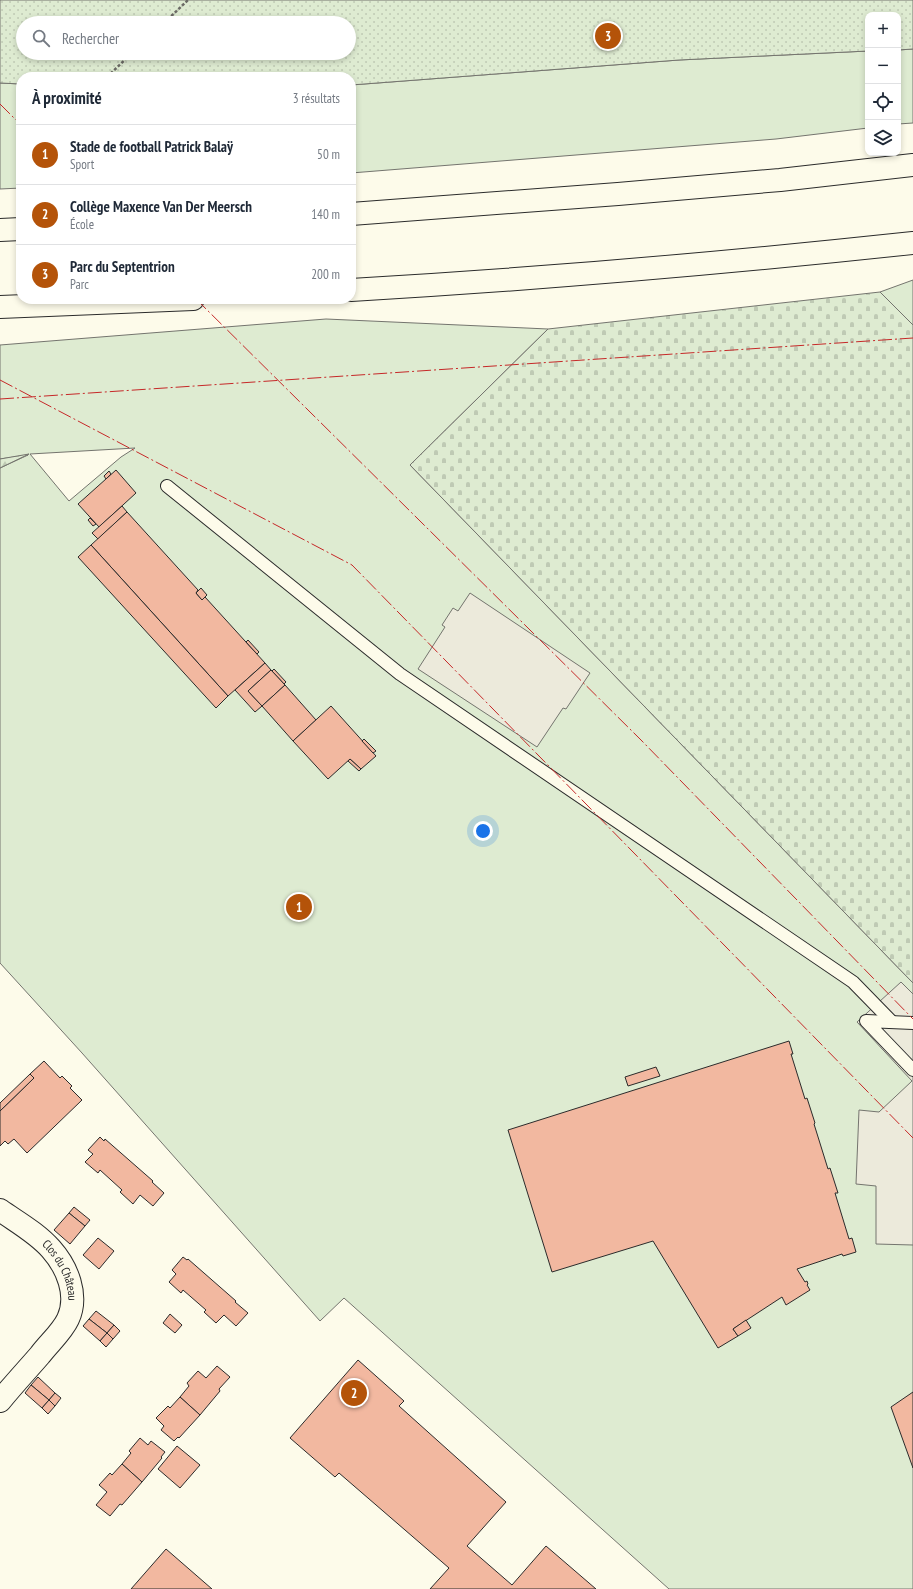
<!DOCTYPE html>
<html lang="fr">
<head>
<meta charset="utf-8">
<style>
	:root { --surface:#fff; --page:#f6f6f7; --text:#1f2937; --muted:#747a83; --line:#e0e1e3; --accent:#b45309 }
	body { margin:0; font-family:"PT Sans Narrow",sans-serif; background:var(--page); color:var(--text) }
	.controls { position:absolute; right:12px; top:12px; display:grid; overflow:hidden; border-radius:8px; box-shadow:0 2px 6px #0003 }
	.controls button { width:36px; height:36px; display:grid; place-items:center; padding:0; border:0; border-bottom:1px solid var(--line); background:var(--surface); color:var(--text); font:20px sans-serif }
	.you { position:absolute; left:483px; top:831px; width:14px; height:14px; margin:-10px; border:3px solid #fff; border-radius:50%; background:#1a73e8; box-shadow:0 0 0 6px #1a73e833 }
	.badge { display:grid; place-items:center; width:26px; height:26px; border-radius:50%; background:var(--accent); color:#fff; font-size:13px; font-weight:700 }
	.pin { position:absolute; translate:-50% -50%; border:2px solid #fff; box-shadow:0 1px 4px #0006 }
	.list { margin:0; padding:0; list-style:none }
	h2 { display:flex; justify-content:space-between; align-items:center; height:52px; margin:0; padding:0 16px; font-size:17px }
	h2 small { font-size:13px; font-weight:400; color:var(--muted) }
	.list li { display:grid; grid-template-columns:26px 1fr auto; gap:12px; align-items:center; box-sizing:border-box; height:60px; padding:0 16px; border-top:1px solid var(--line) }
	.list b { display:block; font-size:15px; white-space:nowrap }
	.list p { margin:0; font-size:13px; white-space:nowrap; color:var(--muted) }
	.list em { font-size:13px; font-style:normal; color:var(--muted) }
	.icon { flex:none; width:22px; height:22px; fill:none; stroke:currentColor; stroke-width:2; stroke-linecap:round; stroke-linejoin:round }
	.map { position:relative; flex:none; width:913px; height:1589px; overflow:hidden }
	.search { position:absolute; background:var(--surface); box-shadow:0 2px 6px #0003; left:16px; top:16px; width:340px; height:44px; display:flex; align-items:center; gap:10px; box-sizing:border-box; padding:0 14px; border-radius:22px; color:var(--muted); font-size:15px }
	.panel { position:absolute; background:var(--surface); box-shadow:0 2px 6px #0003; left:16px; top:72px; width:340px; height:232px; border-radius:16px }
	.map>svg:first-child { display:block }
</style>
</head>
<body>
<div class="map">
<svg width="913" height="1589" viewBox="0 0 913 1589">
	<defs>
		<pattern id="forest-firs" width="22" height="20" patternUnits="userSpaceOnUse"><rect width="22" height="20" fill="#deebd1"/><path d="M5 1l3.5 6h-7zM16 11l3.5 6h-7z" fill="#bfcab4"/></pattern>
		<pattern id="cemetery-stones" width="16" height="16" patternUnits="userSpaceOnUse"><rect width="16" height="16" fill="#deebd1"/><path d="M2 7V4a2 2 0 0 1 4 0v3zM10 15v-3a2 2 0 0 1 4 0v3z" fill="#bfcab4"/></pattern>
		<pattern id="park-dots" width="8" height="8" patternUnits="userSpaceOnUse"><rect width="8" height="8" fill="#deebd1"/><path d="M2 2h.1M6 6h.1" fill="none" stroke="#bfcab4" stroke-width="1.8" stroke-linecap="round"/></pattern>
	</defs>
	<rect width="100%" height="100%" fill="#fdfbea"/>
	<g fill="#deebd1" stroke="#74746e" fill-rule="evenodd">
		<polygon points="913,49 913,123 898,124 898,50"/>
		<polygon points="868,51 868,128 776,139 351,173 351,85 679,60"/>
		<polygon points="0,83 21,84 21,188 0,189"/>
		<polygon points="913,280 913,325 880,292"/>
		<path d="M326,319l222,10 -138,136 503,518v606h-244l-325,-291 -24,23 -238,-268 -82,-90v-495l28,-13 -28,4v-114zM135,448l-14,9 -52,44 -39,-47z"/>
	</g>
	<polygon fill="url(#forest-firs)" stroke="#74746e" points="29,454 0,468 0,459"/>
	<polygon fill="url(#cemetery-stones)" stroke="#74746e" points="880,292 913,325 913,983 410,465 548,329"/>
	<path fill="url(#park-dots)" stroke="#74746e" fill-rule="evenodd" d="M0,0h913v49l-15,1v-35h-30v36l-189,9 -328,25v-8h-330v7l-21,-1zM23,23h326v30h-326z"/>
	<g fill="#eceadb" stroke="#74746e">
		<polygon points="470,593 590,673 566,709 563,708 537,747 418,669 445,627 442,625 453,608 458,611"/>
		<polygon points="901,982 913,994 913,1245 876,1244 876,1186 856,1184 859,1110 879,1112 912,1081 857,1022"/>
	</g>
	<g fill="#f2b8a0" stroke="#2b2b2b">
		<polygon points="116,470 136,493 99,527 78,504"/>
		<polygon points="109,471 111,474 106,479 104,476"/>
		<polygon points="122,506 127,512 98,539 92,533"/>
		<polygon points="127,512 198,590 196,593 202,600 205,597 265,663 228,696 91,545"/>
		<polygon points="90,518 96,524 93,526 88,520"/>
		<polygon points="91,545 228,696 216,708 78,557"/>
		<polygon points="201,588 207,595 202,600 196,593"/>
		<polygon points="248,640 259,652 257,654 246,642"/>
		<polygon points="265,663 271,670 248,691 262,706 255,712 235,690"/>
		<polygon points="274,669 286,682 284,684 272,671"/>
		<polygon points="271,670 285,685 262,706 248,691"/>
		<polygon points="285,685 316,720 293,741 262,706"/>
		<polygon points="331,706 376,756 361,769 350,759 328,779 293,741"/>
		<polygon points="364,739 376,751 373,753 362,741"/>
		<polygon points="350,759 361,769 359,771 348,761"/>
		<polygon points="789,1041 793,1054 791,1054 805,1099 807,1098 815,1123 814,1124 828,1169 830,1168 838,1193 835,1193 849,1239 852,1238 856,1252 843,1256 842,1254 797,1269 805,1282 807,1281 808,1284 807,1285 810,1290 786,1305 782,1297 733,1329 738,1336 718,1348 653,1241 552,1272 508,1130"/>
		<polygon points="44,1061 60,1078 62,1076 72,1086 70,1088 82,1100 27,1153 14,1139 8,1144 5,1141 0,1146 0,1111 34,1078 30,1074"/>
		<polygon points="656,1067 660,1076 628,1086 625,1077"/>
		<polygon points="30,1074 34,1078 0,1111 0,1103"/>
		<polygon points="100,1137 104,1141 105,1139 153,1181 152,1182 164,1193 153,1206 140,1195 133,1204 120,1192 122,1190 100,1170 98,1173 85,1162 93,1154 88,1150"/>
		<polygon points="74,1207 90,1220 85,1226 69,1213"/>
		<polygon points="69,1213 85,1226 70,1244 54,1230"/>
		<polygon points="98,1238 114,1251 99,1269 83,1255"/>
		<polygon points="183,1257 187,1260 188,1259 236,1301 235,1302 248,1313 236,1326 224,1315 216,1323 204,1312 206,1310 183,1290 181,1293 169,1282 176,1274 172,1270"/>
		<polygon points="96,1311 114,1325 107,1333 89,1319"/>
		<polygon points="170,1314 182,1325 175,1333 163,1323"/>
		<polygon points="89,1319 107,1333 100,1341 83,1326"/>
		<polygon points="746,1320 751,1328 738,1336 733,1329"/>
		<polygon points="114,1325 120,1331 113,1339 107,1333"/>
		<polygon points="107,1333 113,1339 106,1347 100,1341"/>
		<polygon points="358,1360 404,1401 399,1406 506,1502 467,1546 512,1585 546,1546 596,1589 430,1589 449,1568 339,1473 335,1477 290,1438"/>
		<polygon points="217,1366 230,1377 219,1389 220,1391 200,1415 180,1397 189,1386 187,1383 198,1371 206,1378"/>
		<polygon points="38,1377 55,1393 49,1400 31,1385"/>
		<polygon points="31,1385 49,1400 42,1408 25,1393"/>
		<polygon points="913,1392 913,1468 891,1407"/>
		<polygon points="55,1393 61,1398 55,1406 49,1400"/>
		<polygon points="180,1397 200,1415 179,1438 178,1437 174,1441 161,1430 164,1426 156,1418 168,1406 170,1408"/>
		<polygon points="49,1400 55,1406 48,1414 42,1408"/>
		<polygon points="140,1438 148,1445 151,1441 165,1452 161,1457 162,1458 142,1482 122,1464 131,1453 129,1451"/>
		<polygon points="177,1446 200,1465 180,1488 158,1469"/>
		<polygon points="122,1464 142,1482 122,1505 120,1504 110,1516 96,1505 107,1492 99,1485 110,1473 112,1475"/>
		<polygon points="166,1549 212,1589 131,1589"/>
	</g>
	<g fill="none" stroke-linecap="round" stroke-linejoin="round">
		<g stroke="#2b2b2b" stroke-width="14">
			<g id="lane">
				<polyline points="167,486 400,674 853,982 892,1022"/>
				<polyline points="913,1023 866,1021 913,1070"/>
			</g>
		</g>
		<g stroke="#2b2b2b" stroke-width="24">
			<g id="street">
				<path id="s1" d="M0,1210c17,12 37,23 51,39 16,18 28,46 17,70 -6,13 -19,24 -28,36 -13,15 -27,30 -40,46"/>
			</g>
		</g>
		<g stroke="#2b2b2b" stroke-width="24">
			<g id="highway">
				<polyline points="351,214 618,194 780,180 913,165"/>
				<polyline points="0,230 21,229"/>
				<path d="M351,290c188,-11 375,-27 562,-47"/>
				<polyline points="0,307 193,299"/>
			</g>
		</g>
		<g stroke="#6a6964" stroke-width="2.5" stroke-dasharray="3 2" stroke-linecap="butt">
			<polyline points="164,23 188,0"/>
			<polyline points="107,77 132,53"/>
		</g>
		<use href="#lane" stroke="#fdfbea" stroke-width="12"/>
		<use href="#street" stroke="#fdfbea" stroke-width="22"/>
		<use href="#highway" stroke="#fdfbea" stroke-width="22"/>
		<g stroke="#c62828" stroke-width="1" stroke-dasharray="14 3 2 3" stroke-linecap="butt">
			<polyline points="0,104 21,125"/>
			<polyline points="196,299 641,740 913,1019"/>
			<polyline points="0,380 352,565 913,1138"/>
			<polyline points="0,399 913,338"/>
		</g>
	</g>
	<g text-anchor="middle" stroke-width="3" stroke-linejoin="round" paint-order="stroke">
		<g font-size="12" fill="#2b2b2b" stroke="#fdfbea">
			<text dy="4" stroke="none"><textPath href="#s1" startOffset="88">Clos du Château</textPath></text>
		</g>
	</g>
</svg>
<div class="controls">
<button>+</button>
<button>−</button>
<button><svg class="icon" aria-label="locate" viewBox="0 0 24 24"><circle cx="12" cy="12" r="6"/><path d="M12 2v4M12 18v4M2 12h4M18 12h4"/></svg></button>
<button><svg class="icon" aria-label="layers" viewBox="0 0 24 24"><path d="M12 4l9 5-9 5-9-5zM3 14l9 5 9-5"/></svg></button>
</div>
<div class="you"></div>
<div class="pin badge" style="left:299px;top:907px">1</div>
<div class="pin badge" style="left:354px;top:1393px">2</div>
<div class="pin badge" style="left:608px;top:36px">3</div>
<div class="search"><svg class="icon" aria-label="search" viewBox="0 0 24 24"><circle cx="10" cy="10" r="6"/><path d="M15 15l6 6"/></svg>Rechercher</div>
<section class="panel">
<h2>À proximité<small>3 résultats</small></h2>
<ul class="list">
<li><span class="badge">1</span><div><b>Stade de football Patrick Balaÿ</b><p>Sport</p></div><em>50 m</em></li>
<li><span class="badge">2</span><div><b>Collège Maxence Van Der Meersch</b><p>École</p></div><em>140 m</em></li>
<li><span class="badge">3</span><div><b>Parc du Septentrion</b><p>Parc</p></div><em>200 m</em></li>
</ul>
</section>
</div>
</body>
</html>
